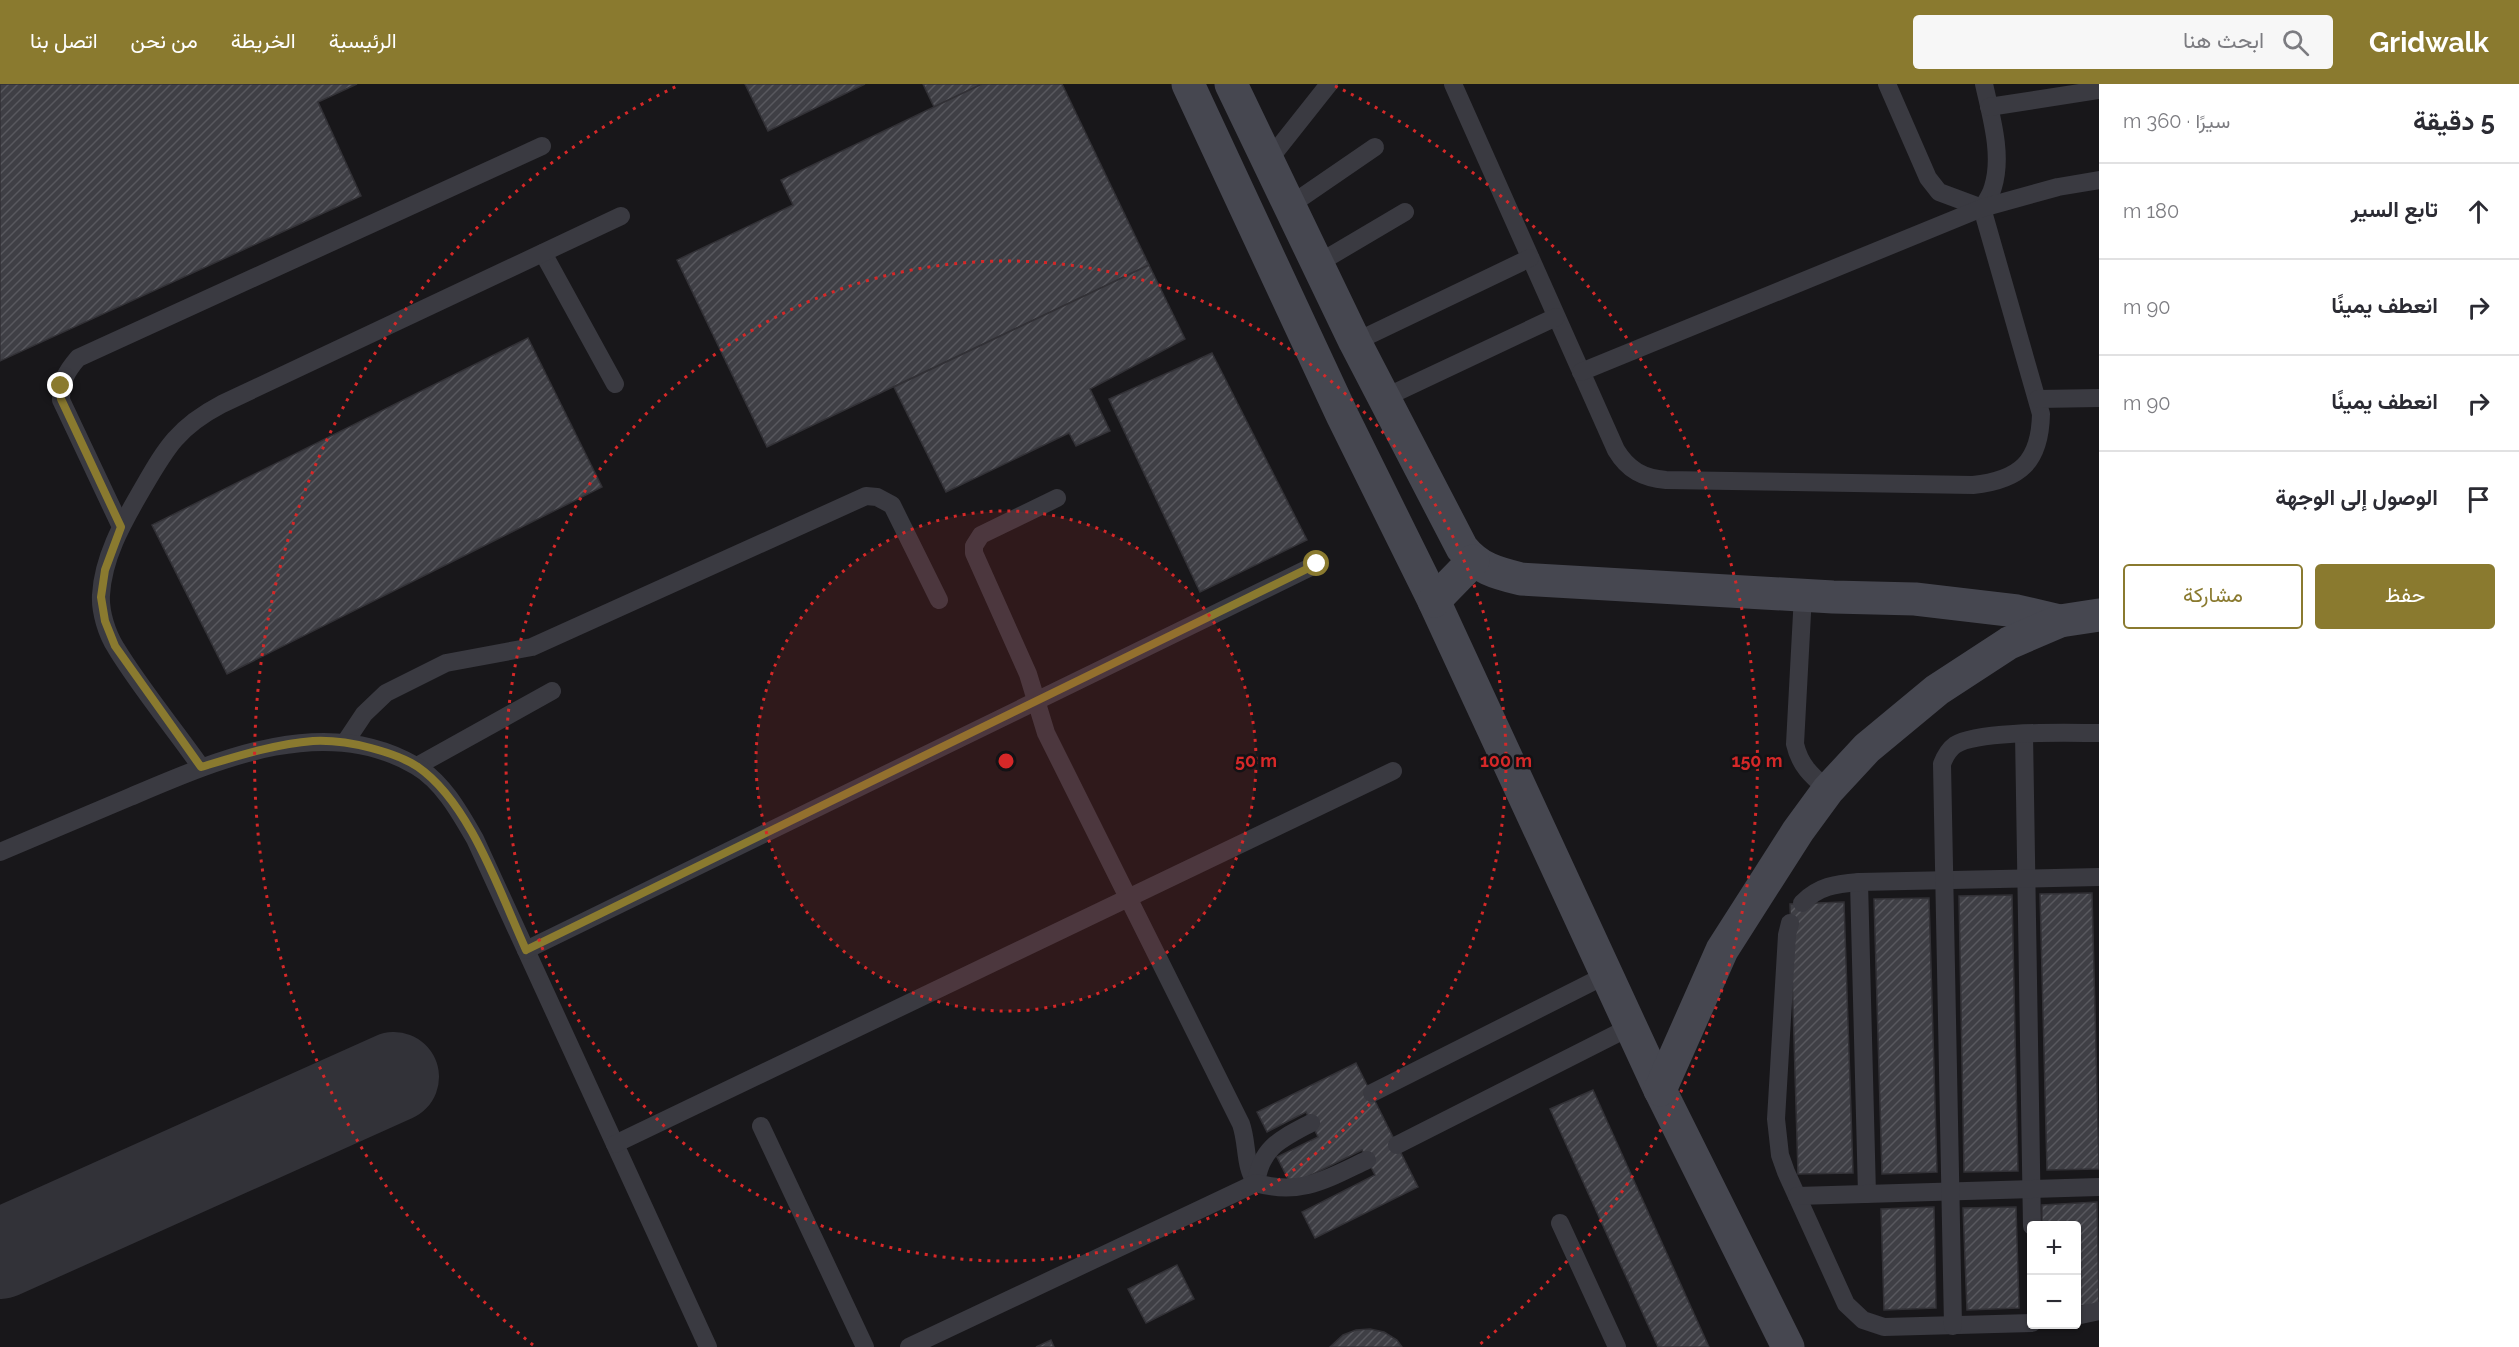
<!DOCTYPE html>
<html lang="ar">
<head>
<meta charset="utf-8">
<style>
	:root { --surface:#fff; --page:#f7f7f7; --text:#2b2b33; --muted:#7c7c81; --line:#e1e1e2; --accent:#8a7a2f }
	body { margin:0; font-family:Raleway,Vazirmatn,sans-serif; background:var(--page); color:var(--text); direction:rtl }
	.controls { position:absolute; right:18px; bottom:18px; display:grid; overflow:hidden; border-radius:6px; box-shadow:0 2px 4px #0004 }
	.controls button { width:54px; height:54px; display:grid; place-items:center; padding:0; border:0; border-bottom:2px solid var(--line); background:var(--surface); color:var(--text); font:30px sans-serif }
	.stop { position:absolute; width:18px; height:18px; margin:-14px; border:4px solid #8a7a2f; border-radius:50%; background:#fff }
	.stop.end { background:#8a7a2f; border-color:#fff; box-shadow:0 2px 6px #0008 }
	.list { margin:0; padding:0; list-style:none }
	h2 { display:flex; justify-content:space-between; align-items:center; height:78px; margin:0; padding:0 24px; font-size:26px }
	h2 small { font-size:20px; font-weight:400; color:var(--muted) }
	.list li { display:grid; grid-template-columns:39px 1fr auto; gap:18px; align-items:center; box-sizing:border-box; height:96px; padding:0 24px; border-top:2px solid var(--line) }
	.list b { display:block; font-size:22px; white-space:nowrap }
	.list em { font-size:20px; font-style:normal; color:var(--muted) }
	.actions { display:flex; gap:12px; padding:18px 24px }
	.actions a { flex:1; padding:14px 0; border:2px solid var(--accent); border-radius:6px; text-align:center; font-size:21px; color:var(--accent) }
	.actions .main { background:var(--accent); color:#fff }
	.icon { flex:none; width:33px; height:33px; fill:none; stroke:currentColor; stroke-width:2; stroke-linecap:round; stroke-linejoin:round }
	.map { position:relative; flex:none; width:2099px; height:1263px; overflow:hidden; direction:ltr }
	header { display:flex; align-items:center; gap:36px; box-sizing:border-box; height:84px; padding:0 30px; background:var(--accent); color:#fff }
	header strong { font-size:28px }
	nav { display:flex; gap:33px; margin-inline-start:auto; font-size:21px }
	.search { width:420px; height:54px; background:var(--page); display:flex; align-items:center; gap:15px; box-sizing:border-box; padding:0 21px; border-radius:6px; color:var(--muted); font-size:22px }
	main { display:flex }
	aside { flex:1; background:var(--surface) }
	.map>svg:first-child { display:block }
</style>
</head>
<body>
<header>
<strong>Gridwalk</strong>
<div class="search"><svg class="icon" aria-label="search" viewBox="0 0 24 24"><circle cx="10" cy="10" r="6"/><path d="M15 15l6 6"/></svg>ابحث هنا</div>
<nav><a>الرئيسية</a><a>الخريطة</a><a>من نحن</a><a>اتصل بنا</a></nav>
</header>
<main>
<aside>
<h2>5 دقيقة<small>سيرًا · 360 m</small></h2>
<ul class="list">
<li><svg class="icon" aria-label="ahead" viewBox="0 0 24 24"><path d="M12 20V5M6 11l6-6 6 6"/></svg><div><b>تابع السير</b></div><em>180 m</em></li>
<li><svg class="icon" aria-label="right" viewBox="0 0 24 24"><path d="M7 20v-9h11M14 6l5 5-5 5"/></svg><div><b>انعطف يمينًا</b></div><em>90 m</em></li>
<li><svg class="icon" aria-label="right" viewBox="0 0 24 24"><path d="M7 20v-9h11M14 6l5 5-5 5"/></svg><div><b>انعطف يمينًا</b></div><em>90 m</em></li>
<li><svg class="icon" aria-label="arrive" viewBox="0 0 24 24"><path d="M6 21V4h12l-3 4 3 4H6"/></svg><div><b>الوصول إلى الوجهة</b></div></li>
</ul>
<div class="actions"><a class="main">حفظ</a><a>مشاركة</a></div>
</aside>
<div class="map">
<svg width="2099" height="1263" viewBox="0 0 2099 1263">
	<defs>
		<pattern id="building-hatch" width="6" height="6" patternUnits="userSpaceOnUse" patternTransform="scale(1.5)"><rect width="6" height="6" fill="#3f3f45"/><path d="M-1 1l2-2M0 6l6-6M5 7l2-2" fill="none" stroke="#58585e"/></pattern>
	</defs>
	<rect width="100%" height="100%" fill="#18171a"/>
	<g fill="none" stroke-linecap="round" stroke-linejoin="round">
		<polyline stroke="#323238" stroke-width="90" points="0,1170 394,993"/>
	</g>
	<g fill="url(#building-hatch)" stroke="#323136" stroke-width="1.5">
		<polygon points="0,0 357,0 318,18 361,112 0,277"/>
		<polygon points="745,0 865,0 768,47"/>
		<polygon points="923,0 982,0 934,23"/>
		<polygon points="982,0 1062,0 1149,181 767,363 677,176 793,121 781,96"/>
		<polygon points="1149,181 1185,255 1090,305 1110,347 1076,362 1069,349 946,408 894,303"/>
		<polygon points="528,254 602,403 227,590 152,441"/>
		<polygon points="1212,269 1307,456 1200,508 1109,315"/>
		<polygon points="2092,809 2099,1085 2047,1086 2040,810"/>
		<polygon points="2012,811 2018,1087 1964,1088 1959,812"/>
		<polygon points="1929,814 1937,1088 1882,1090 1874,815"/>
		<polygon points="1844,818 1853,1089 1798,1090 1790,820"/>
		<polygon points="1356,979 1418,1103 1315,1154 1302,1128 1375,1091 1362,1066 1291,1101 1277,1073 1318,1053 1306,1028 1267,1048 1257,1028"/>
		<polygon points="1593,1006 1709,1263 1658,1263 1550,1025"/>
		<polygon points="2097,1118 2099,1221 2076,1222 2076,1142 2042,1142 2042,1121"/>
		<polygon points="1934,1123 1936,1224 1884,1226 1881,1125"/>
		<polygon points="2016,1123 2019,1224 1967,1226 1963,1124"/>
		<polygon points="1177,1181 1194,1215 1146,1239 1128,1205"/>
		<polygon points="1370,1245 1384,1248 1397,1256 1402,1263 1330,1263 1343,1251 1356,1246"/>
		<polygon points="1051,1256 1054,1263 1036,1263"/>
	</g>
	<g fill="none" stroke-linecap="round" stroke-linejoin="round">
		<g stroke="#3a3a41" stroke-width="18">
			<path d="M1453,0l163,366c12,20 27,28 50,30l307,5c47,-5 67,-23 68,-71l-59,-206c4,-6 9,-13 11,-21 10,-32 -2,-71 -9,-103"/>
			<polyline points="1887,0 1928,94 1939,108 1982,124"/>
			<polyline points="1989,23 2099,6"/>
			<polyline points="1268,77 1329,0"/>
			<polyline points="1289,122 1375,63"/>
			<polyline points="543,169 615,300"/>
			<polyline points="1317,180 1405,128"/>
			<polyline points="1355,258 1530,174"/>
			<polyline points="1581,288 1982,124 2058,103 2099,96"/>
			<polyline points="1384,314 1556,233"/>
			<polyline points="2038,315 2099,314"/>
			<path d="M1057,414l-76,37 -7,11v7l54,121 18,59 195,391c7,20 3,42 15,59"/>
			<path d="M121,443l-60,-127c0,-19 5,-28 17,-42l464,-212"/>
			<path d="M1803,511l-8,149c5,22 17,32 33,46"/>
			<polyline points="2024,650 2032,1142"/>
			<polyline points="346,657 364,630 386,609 446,579 532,563 866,412 877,413 892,421 939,516"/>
			<polyline points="417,682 552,607"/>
			<path d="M201,683c-28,-40 -60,-78 -85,-119 -9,-14 -16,-36 -15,-53 2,-37 21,-71 39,-102 25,-43 36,-65 82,-89l399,-188"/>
			<path d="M0,768c43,-18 86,-36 130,-55 87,-37 195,-85 286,-31 27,16 44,47 59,73l233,508"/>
			<polyline points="1859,798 1867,1110"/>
			<path d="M1802,819c17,-17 33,-19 57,-21l240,-5"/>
			<polyline points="1790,839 1787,851 1776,1035 1780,1071 1786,1088 1846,1220 1863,1236 1884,1243 2032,1239"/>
			<polyline points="526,866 1317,480"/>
			<polyline points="1372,1009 1608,890"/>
			<polyline points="761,1042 865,1263"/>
			<polyline points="615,1060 1393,687"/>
			<polyline points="1397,1061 1632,942"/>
			<path d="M1256,1099c5,-36 25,-44 55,-60"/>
			<polyline points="1797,1112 2099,1103"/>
			<polyline points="1560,1139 1617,1263"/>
			<polyline points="2076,1232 2099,1227"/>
			<path d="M1953,1242l-11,-562c3,-8 6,-14 13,-19 23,-15 113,-12 144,-12"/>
			<path d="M909,1263l347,-164c45,13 71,-4 111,-23"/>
		</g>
		<g stroke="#464750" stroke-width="33">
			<polyline points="1188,0 1343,333 1434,517 1660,1006 1788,1263"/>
			<path d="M1231,0l124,258 107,206c16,20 34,25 59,31l312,18 82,2 102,12 43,10"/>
			<polyline points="1434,517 1473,477"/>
			<polyline points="1660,1006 1722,866 1798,747 1828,706 1867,664 1937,606 2009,559 2060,537 2099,531"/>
		</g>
	</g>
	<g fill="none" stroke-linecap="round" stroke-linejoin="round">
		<path stroke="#8a7a2f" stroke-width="8" d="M61,302v13l60,128 -16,43 -4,27 4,24 10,25 86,121c37,-11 74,-23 112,-26 20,-1 39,2 58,7 15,4 34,10 47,19 52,36 82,126 108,183l791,-386"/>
	</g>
	<circle cx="1006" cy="677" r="250" fill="#d62828" fill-opacity=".12"/>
	<g fill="none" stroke="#d62828" stroke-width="3" stroke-dasharray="3 6">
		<circle cx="1006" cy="677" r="250"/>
		<circle cx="1006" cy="677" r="500"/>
		<path d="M533 1261A751 751 0 0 1 677 2M1335 2A751 751 0 0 1 1479 1261"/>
	</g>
	<circle cx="1006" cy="677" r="9" fill="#d62828" stroke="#131215" stroke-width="3"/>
	<g font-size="18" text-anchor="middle" font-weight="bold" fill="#d62828" stroke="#131215" stroke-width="5" stroke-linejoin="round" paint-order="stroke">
		<text x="1256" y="683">50 m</text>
		<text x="1506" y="683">100 m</text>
		<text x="1757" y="683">150 m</text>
	</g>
</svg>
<div class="controls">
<button>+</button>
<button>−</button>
</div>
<div class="stop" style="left:1317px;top:480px"></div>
<div class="stop end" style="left:61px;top:302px"></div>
</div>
</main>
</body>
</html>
